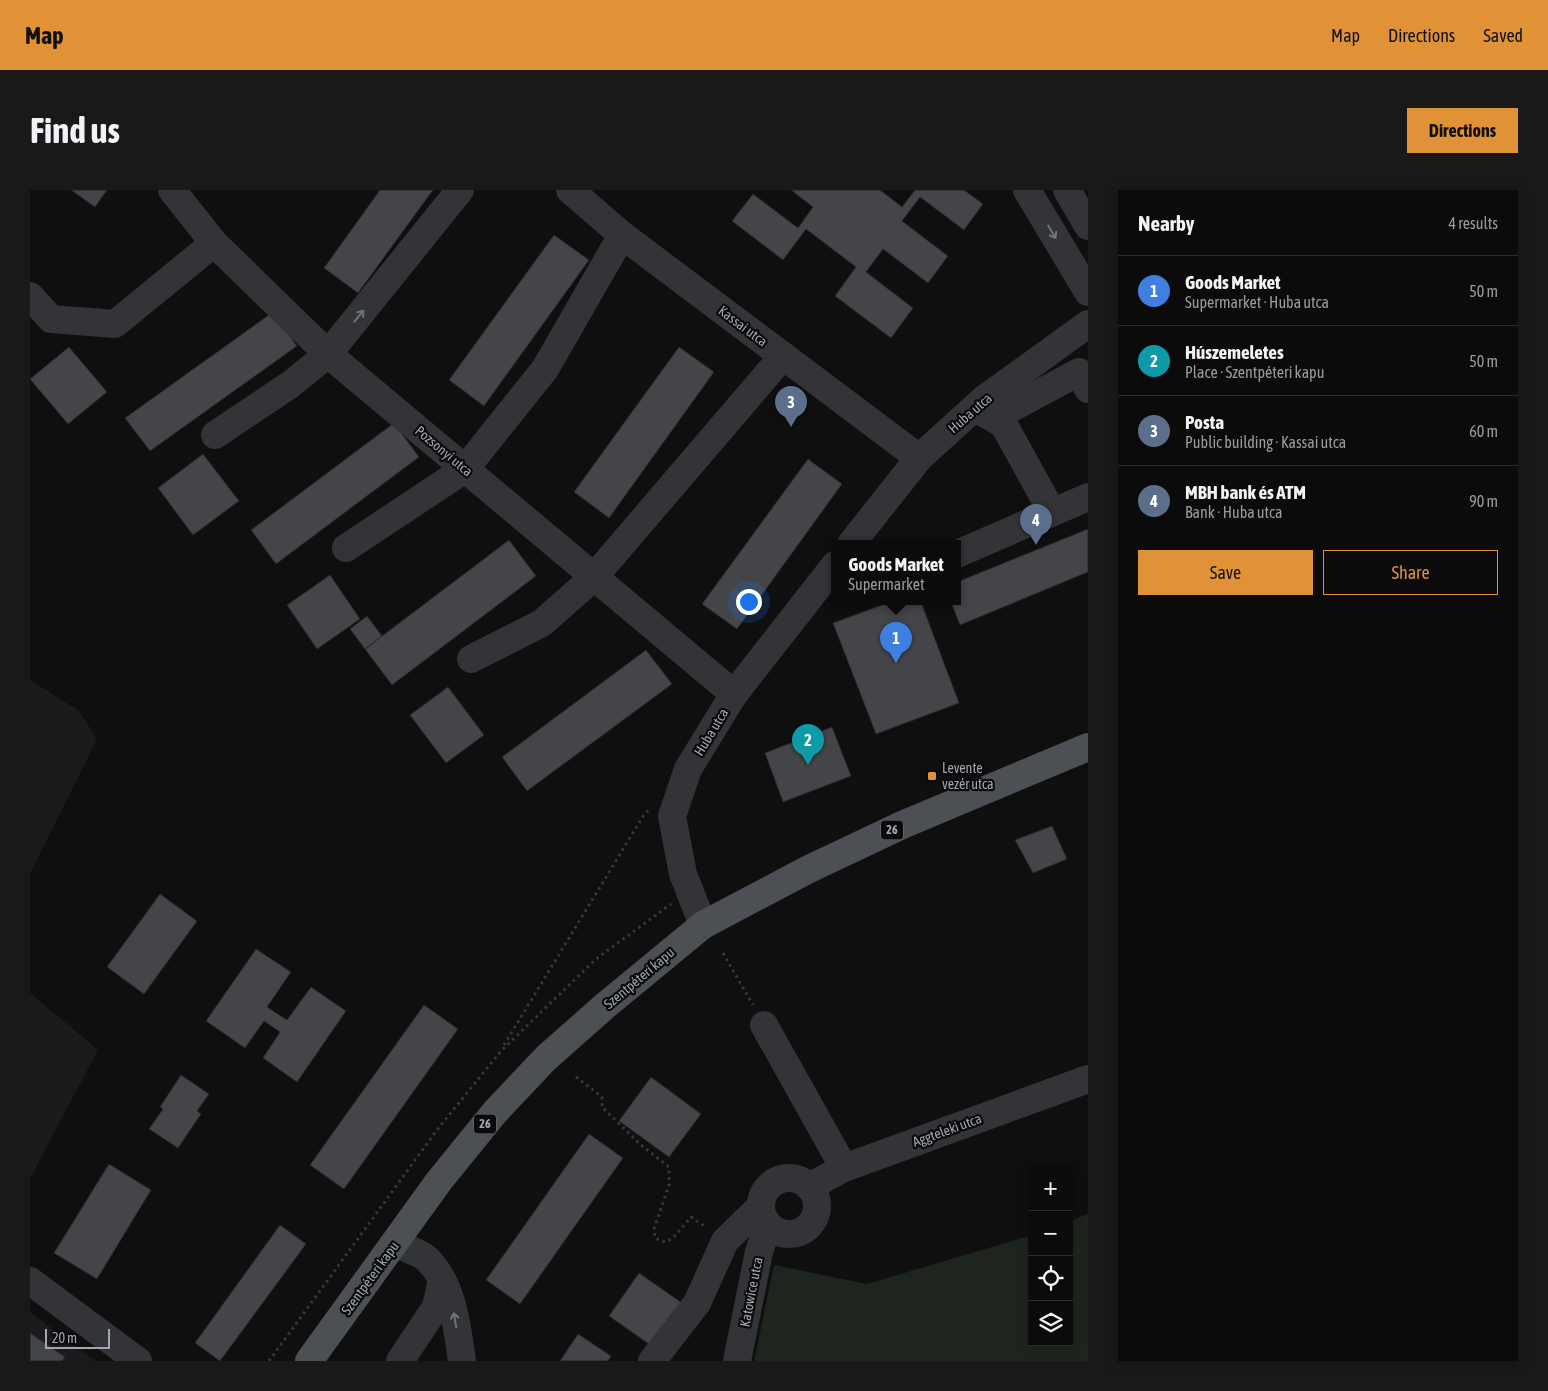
<!DOCTYPE html>
<html lang="en">
<head>
<meta charset="utf-8">
<style>
	:root { --surface:#0b0b0c; --page:#19191a; --text:#f1f3f6; --muted:#9a9b9d; --line:#2b2b2d; --accent:#e19136 }
	body { margin:0; font-family:"Asap Condensed",sans-serif; background:var(--page); color:var(--text) }
	.controls { position:absolute; right:15px; bottom:15px; display:grid; overflow:hidden; border-radius:0px; box-shadow:0 2px 12px #0003 }
	.controls button { width:45px; height:45px; display:grid; place-items:center; padding:0; border:0; border-bottom:1px solid var(--line); background:var(--surface); color:var(--text); font:25px sans-serif }
	.scale { position:absolute; left:15px; bottom:12px; width:65px; box-sizing:border-box; padding-left:5px; border:2px solid #a1a7b0; border-top:0; font-size:14px; line-height:18px; white-space:nowrap; color:#a1a7b0; -webkit-text-stroke:4px #0a0a0b; paint-order:stroke }
	.you { position:absolute; left:718px; top:411px; width:18px; height:18px; margin:-12px; border:4px solid #fff; border-radius:50%; background:#1a73e8; box-shadow:0 0 0 8px #1a73e833 }
	.badge { display:grid; place-items:center; width:32px; height:32px; border-radius:50%; background:var(--accent); color:#fff; font-size:16px; font-weight:700 }
	.pin { position:absolute; translate:-50% -41px; filter:drop-shadow(0 1px 2px #0008) }
	.pin::after { content:''; position:absolute; top:26px; width:18px; height:15px; background:inherit; clip-path:polygon(0 0,100% 0,50% 100%) }
	.popup { position:absolute; left:801px; top:350px; width:130px; height:65px; box-sizing:border-box; display:grid; place-content:center; border-radius:0px; background:var(--surface); filter:drop-shadow(0 1px 4px #0005); font-size:16px; white-space:nowrap; color:var(--muted) }
	.popup b { font-size:19px; color:var(--text) }
	.popup::after { content:''; position:absolute; left:50%; top:100%; margin-left:-10px; border:10px solid transparent; border-top-color:var(--surface) }
	.list { margin:0; padding:0; list-style:none }
	h2 { display:flex; justify-content:space-between; align-items:center; height:65px; margin:0; padding:0 20px; font-size:21px }
	h2 small { font-size:16px; font-weight:400; color:var(--muted) }
	.list li { display:grid; grid-template-columns:32px 1fr auto; gap:15px; align-items:center; box-sizing:border-box; height:70px; padding:0 20px; border-top:1px solid var(--line) }
	.list b { display:block; font-size:19px; white-space:nowrap }
	.list p { margin:0; font-size:16px; white-space:nowrap; color:var(--muted) }
	.list em { font-size:16px; font-style:normal; color:var(--muted) }
	.actions { display:flex; gap:10px; padding:15px 20px }
	.actions a { flex:1; padding:11px 0; border:1px solid var(--accent); border-radius:0px; text-align:center; font-size:18px; color:var(--accent) }
	.actions .main { background:var(--accent); color:#111 }
	.icon { flex:none; width:28px; height:28px; fill:none; stroke:currentColor; stroke-width:2; stroke-linecap:round; stroke-linejoin:round }
	.map { position:relative; flex:none; width:1058px; height:1171px; overflow:hidden; border-radius:0px }
	header { display:flex; align-items:center; gap:30px; box-sizing:border-box; height:70px; padding:0 25px; background:var(--accent); color:#111 }
	header strong { font-size:24px }
	nav { display:flex; gap:28px; margin-inline-start:auto; font-size:18px }
	.intro { display:flex; align-items:center; justify-content:space-between; box-sizing:border-box; height:120px; padding:0 30px }
	h1 { margin:0; font-size:35px }
	.button { padding:12px 22px; border-radius:0px; background:var(--accent); color:#111; font-size:18px; font-weight:700 }
	main { display:flex; gap:30px; padding:0 30px }
	aside { flex:1; background:var(--surface); border-radius:0px; box-shadow:0 2px 12px #0003 }
	.map>svg:first-child { display:block }
</style>
</head>
<body>
<header>
<strong>Map</strong>
<nav><a>Map</a><a>Directions</a><a>Saved</a></nav>
</header>
<div class="intro"><h1>Find us</h1><a class="button">Directions</a></div>
<main>
<div class="map">
<svg width="1058" height="1171" viewBox="0 0 1058 1171">
	<rect width="100%" height="100%" fill="#0f0f10"/>
	<g fill="#1b1b1d">
		<polygon points="0,490 49,521 67,549 0,684"/>
		<polygon points="0,803 68,860 0,988"/>
		<polygon points="0,1122 65,1171 0,1171"/>
	</g>
	<polygon fill="#1e241e" points="1058,1024 1058,1171 724,1171 744,1075 837,1094 1002,1045 1002,1152 1039,1152 1039,1031"/>
	<g fill="#434548" stroke="#29292c">
		<polygon points="41,0 77,0 65,17"/>
		<polygon points="350,0 403,0 328,103 294,78"/>
		<polygon points="761,0 850,0 872,17 885,0 934,0 953,14 934,40 890,7 872,31 918,66 898,93 853,59 836,82 883,118 861,148 805,106 826,77 776,39 753,70 702,31 723,4 768,38 783,17"/>
		<polygon points="524,45 559,70 454,216 419,190"/>
		<polygon points="243,122 267,156 120,261 95,228"/>
		<polygon points="39,157 77,202 38,234 0,189"/>
		<polygon points="649,157 684,182 579,328 544,302"/>
		<polygon points="364,233 389,267 246,374 221,340"/>
		<polygon points="173,264 209,311 163,345 128,298"/>
		<polygon points="778,269 812,294 707,439 672,414"/>
		<polygon points="1058,339 1058,382 930,435 921,412 927,412 927,392"/>
		<polygon points="479,350 506,386 362,495 335,459"/>
		<polygon points="300,385 330,429 287,459 257,415"/>
		<polygon points="860,412 891,412 929,513 846,544 803,433"/>
		<polygon points="337,426 352,446 335,459 320,439"/>
		<polygon points="616,460 642,494 497,601 472,567"/>
		<polygon points="418,497 454,545 416,573 380,525"/>
		<polygon points="802,537 821,586 753,612 735,563"/>
		<polygon points="1022,636 1037,669 1003,683 985,650"/>
		<polygon points="130,704 167,731 114,804 77,777"/>
		<polygon points="226,759 261,782 237,817 257,830 281,797 316,821 267,892 233,868 250,842 234,831 215,858 176,831"/>
		<polygon points="394,815 428,839 314,999 280,975"/>
		<polygon points="151,885 179,904 167,921 171,924 148,958 119,939 133,919 130,917"/>
		<polygon points="621,887 671,924 639,967 589,931"/>
		<polygon points="559,944 593,968 490,1114 456,1090"/>
		<polygon points="79,974 121,1000 67,1089 24,1063"/>
		<polygon points="250,1035 276,1054 190,1171 165,1153"/>
		<polygon points="609,1083 659,1118 629,1161 579,1126"/>
		<polygon points="0,1143 35,1167 32,1171 0,1171"/>
		<polygon points="548,1144 581,1166 578,1171 530,1171"/>
	</g>
	<g fill="none" stroke-linecap="round" stroke-linejoin="round">
		<g stroke="#36383c" stroke-width="3" stroke-dasharray="2.5 4" stroke-linecap="butt">
			<polyline points="693,763 723,815"/>
			<polyline points="474,855 615,623 619,620"/>
			<polyline points="546,887 572,907 572,917 611,955 639,977 639,995 624,1039 625,1048 635,1052 643,1048 661,1027 677,1038"/>
			<polyline points="239,1171 407,940 471,861 566,769 641,714"/>
		</g>
		<g stroke="#323437" stroke-width="28">
			<polyline points="142,0 184,53 298,164 704,504"/>
			<polyline points="540,0 592,45 889,268"/>
			<polyline points="997,0 1058,102"/>
			<polyline points="1037,0 1058,36"/>
			<polyline points="0,106 21,129 85,134 184,53"/>
			<polyline points="945,218 963,228 1049,182 1058,199"/>
			<polyline points="963,228 974,235 1022,322"/>
			<polyline points="185,245 261,194 298,164 430,0"/>
			<polyline points="821,354 889,268 954,209 1058,134"/>
			<polyline points="316,358 435,279 515,179 592,45"/>
			<polyline points="927,364 1058,307"/>
			<polyline points="441,469 512,433 564,387 753,166"/>
			<polyline points="673,735 653,684 642,626 658,579 704,504 805,375"/>
			<polyline points="734,835 814,978"/>
			<circle cx="759" cy="1016" r="28"/>
			<polyline points="779,997 814,978 1058,889"/>
			<path d="M365,1053c10,5 24,9 32,16 26,25 30,68 35,102"/>
			<polyline points="0,1091 108,1171"/>
			<polyline points="370,1171 406,1117 412,1090"/>
			<polyline points="622,1171 667,1113 695,1051 731,1016"/>
			<polyline points="707,1171 729,1062 738,1034"/>
		</g>
		<polyline stroke="#4c4f53" stroke-width="28" points="279,1171 409,991 465,922 516,868 576,815 673,735 777,680 872,635 1058,557"/>
	</g>
	<defs><path id="oneway-shaft" d="M-6 0H5M1.5-3L5.5 0L1.5 3" fill="none" stroke-width="1.6" stroke-linecap="round" stroke-linejoin="round" transform="scale(1.25)"/></defs>
	<g stroke="#6f737a">
		<use href="#oneway-shaft" transform="translate(1022 42) rotate(59)"/>
		<use href="#oneway-shaft" transform="translate(329 126) rotate(-51)"/>
		<use href="#oneway-shaft" transform="translate(425 1130) rotate(-100)"/>
	</g>
	<rect fill="#e19136" stroke="#0a0a0b" stroke-width="2" x="897" y="581" width="10" height="10" rx="2.5"/>
	<g text-anchor="middle" stroke-width="4.5" stroke-linejoin="round" paint-order="stroke">
		<g fill="#0a0a0b" stroke="#74787e" stroke-width="1">
			<rect x="851" y="630.5" width="22" height="19" rx="4"/>
			<rect x="444" y="924.5" width="22" height="19" rx="4"/>
		</g>
		<g font-size="12" font-weight="bold" fill="#a1a7b0">
			<text x="862" y="644">26</text>
			<text x="455" y="938">26</text>
		</g>
		<g font-size="14" fill="#a1a7b0" stroke="#0a0a0b">
			<text transform="translate(713 136) rotate(37)" y="5">Kassai utca</text>
			<text transform="translate(940 223) rotate(-41)" y="5">Huba utca</text>
			<text transform="translate(414 261) rotate(40)" y="5">Pozsonyi utca</text>
			<text transform="translate(681 542) rotate(-59)" y="5">Huba utca</text>
			<text transform="translate(609 788) rotate(-40)" y="5">Szentpéteri kapu</text>
			<text transform="translate(917 940) rotate(-20)" y="5">Aggteleki utca</text>
			<text transform="translate(340 1088) rotate(-54)" y="5">Szentpéteri kapu</text>
			<text transform="translate(721 1102) rotate(-79)" y="5">Katowice utca</text>
		</g>
		<g font-size="14" fill="#a1a7b0" stroke="#0a0a0b" text-anchor="start">
			<text x="912" y="583">Levente<tspan x="912" dy="16">vezér utca</tspan></text>
		</g>
	</g>
</svg>
<div class="controls">
<button>+</button>
<button>−</button>
<button><svg class="icon" aria-label="locate" viewBox="0 0 24 24"><circle cx="12" cy="12" r="6"/><path d="M12 2v4M12 18v4M2 12h4M18 12h4"/></svg></button>
<button><svg class="icon" aria-label="layers" viewBox="0 0 24 24"><path d="M12 4l9 5-9 5-9-5zM3 14l9 5 9-5"/></svg></button>
</div>
<div class="scale">20 m</div>
<div class="you"></div>
<div class="pin badge" style="left:866px;top:473px;background:#3f7fe0">1</div>
<div class="popup"><b>Goods Market</b>Supermarket</div>
<div class="pin badge" style="left:778px;top:575px;background:#0f9aa8">2</div>
<div class="pin badge" style="left:761px;top:237px;background:#5c6f8a">3</div>
<div class="pin badge" style="left:1006px;top:355px;background:#5c6f8a">4</div>
</div>
<aside>
<h2>Nearby<small>4 results</small></h2>
<ul class="list">
<li><span class="badge" style="background:#3f7fe0">1</span><div><b>Goods Market</b><p>Supermarket · Huba utca</p></div><em>50 m</em></li>
<li><span class="badge" style="background:#0f9aa8">2</span><div><b>Húszemeletes</b><p>Place · Szentpéteri kapu</p></div><em>50 m</em></li>
<li><span class="badge" style="background:#5c6f8a">3</span><div><b>Posta</b><p>Public building · Kassai utca</p></div><em>60 m</em></li>
<li><span class="badge" style="background:#5c6f8a">4</span><div><b>MBH bank és ATM</b><p>Bank · Huba utca</p></div><em>90 m</em></li>
</ul>
<div class="actions"><a class="main">Save</a><a>Share</a></div>
</aside>
</main>
</body>
</html>
